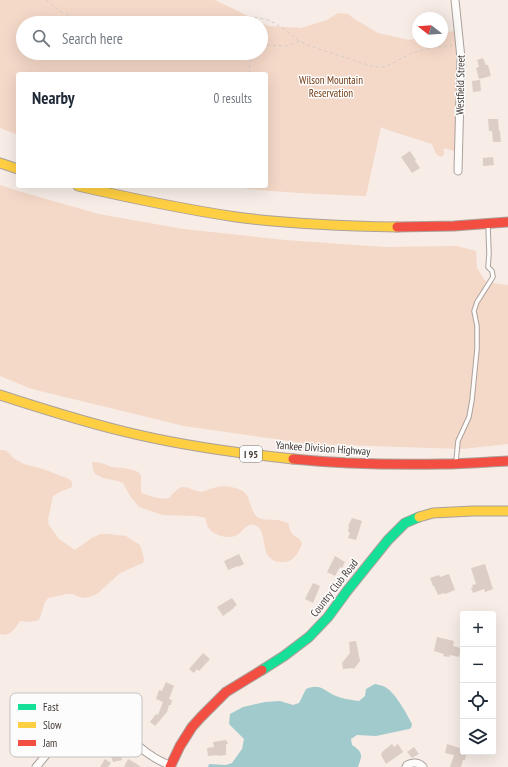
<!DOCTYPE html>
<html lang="en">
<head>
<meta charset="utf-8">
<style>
	:root { --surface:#fff; --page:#f6f6f7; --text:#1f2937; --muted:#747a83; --line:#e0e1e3 }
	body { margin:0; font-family:"PT Sans Narrow",sans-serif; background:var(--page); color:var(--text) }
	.controls { position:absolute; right:12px; bottom:12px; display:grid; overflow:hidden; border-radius:4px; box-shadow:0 4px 16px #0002 }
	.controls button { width:36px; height:36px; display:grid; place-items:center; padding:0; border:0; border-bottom:1px solid var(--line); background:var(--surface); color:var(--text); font:20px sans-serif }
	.compass { position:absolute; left:412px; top:12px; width:36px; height:36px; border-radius:50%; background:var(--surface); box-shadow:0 4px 16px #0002; rotate:287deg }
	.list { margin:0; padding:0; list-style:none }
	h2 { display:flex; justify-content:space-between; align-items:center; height:52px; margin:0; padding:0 16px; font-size:17px }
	h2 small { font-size:13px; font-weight:400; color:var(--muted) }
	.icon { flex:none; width:22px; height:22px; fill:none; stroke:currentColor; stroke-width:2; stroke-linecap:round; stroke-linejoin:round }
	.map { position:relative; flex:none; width:508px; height:767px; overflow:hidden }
	.search { position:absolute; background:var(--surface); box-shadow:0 4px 16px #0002; left:16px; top:16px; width:252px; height:44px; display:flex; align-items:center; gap:10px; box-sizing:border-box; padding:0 14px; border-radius:22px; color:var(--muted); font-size:15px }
	.panel { position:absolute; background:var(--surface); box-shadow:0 4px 16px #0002; left:16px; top:72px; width:252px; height:116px; border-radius:4px }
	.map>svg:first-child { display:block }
</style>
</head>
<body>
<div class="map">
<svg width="508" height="767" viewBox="0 0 508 767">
	<rect width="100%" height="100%" fill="#f7ece6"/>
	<g fill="#f4d8c8" fill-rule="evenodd">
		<path d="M0,0h215l53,26 33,2 26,-8 11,-7 10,1 5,4 25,15 31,7 9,-2v4h24v-9l13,-2 1,16v105l-12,-4v7l-3,2 -5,-3 -4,-10 -44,-14 -7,-3 -15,69c-45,-2 -91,-3 -137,-10h37v-112h-248v61l-18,-7zM23,23h238v30h-238z"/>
		<polygon points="0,185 18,191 99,214 183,229 285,240 384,247 457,246 476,251 477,268 486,282 508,285 508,444 462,449 310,444 184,426 32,389 0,376"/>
		<path d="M0,450h4l4,2 5,6 11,6 19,5 26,10 3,3v5l-10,4 -9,5 -5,23 1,6 10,14 16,11 17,-12 9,-4h7l18,2 14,9 4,13 -1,5 -23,10 -23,21 -7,3 -8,1 -9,-4h-6l-19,4 -3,4 -6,18 -9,2 -10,-1c-5,7 -9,16 -20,13z"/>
		<path d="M93,462c7,0 13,3 19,5 6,1 24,1 28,7 3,6 -1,13 2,19 8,3 18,7 27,5 16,-18 14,-9 33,-6 12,-5 21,-7 33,-4 6,2 10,3 13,9 2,6 4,15 9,20 6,4 13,2 19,3 4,0 8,2 12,3 1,3 1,6 3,9 3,6 9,4 11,12 -3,8 -9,18 -18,18 -28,2 -14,-32 -29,-37 -9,-3 -13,9 -20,11 -9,3 -22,-1 -27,-9 -2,-3 -2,-6 -2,-9l-10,-2 -33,-1 -24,-8 -9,-11 -7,-13 -5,-2 -15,-3 -8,-4 -2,-5 -1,-6z"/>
	</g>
	<path fill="#a1cacd" d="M375,684c3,1 7,1 10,3 10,5 22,27 27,37l-1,4 -2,1 -33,7 -19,-1 -6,4 1,6c12,8 10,10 6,22h-150l1,-3 17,1 6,-2 10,-14 2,-10 -15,-15 1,-10 13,-7 22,-5 15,-1 13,4 6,-2 7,-14c14,-6 17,1 30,7 7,3 16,4 23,5l6,-5 1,-7z"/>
	<g fill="#dccec6">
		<polygon points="483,58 486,65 488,65 491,76 479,79 476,68 479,67 477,60"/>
		<polygon points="480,80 481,91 473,92 472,81"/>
		<polygon points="488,119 498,119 499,131 500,131 501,142 493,142 492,131 489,131"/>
		<polygon points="410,151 416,160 415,161 420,168 412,173 401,157"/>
		<polygon points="493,157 494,165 483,166 483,158"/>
		<polygon points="352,518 362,521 356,540 348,538 350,532 348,532 349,526 348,526"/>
		<polygon points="239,554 244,564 238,567 238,566 228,570 224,561"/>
		<polygon points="335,556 345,562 342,568 340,567 335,576 327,572"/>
		<polygon points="485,564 493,589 485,592 484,589 473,593 471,588 473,587 472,585 476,584 471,568"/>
		<polygon points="449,574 455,590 445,594 444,593 438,595 434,586 433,586 430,578 439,575 440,577"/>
		<polygon points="313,583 320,586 313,603 305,599"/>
		<polygon points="232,598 237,605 234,607 234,608 223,616 217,607"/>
		<polygon points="437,637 454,641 453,646 461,648 459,657 450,655 449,657 443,656 444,654 434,651"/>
		<polygon points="356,641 360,661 354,669 352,668 343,669 342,663 350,653 349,642"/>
		<polygon points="203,653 210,659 199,671 197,669 194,673 189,669"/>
		<polygon points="166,682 174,686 169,699 172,700 171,705 169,705 167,712 155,726 150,722 156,714 158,715 163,702 156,699 159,690 162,691"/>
		<polygon points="226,740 228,743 226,745 226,755 217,756 217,755 208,756 207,748 214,747 213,742"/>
		<polygon points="392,744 394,747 398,744 403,752 386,764 381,755 382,752"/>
		<polygon points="447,744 463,749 463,752 467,752 465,760 463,760 461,767 450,767 454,755 445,753"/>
		<polygon points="414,747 419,754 412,758 407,752"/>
		<polygon points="120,754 122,760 113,762 111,756"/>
		<polygon points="105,759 111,763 108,767 100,767"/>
		<polygon points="128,759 135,763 141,767 124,767"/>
	</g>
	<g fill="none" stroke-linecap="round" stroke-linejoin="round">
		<g stroke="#aba19c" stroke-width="5.5">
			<polyline id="lane" points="456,461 458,441 469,417 472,400 477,349 477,326 474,311 477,302 493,277 492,271 488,267 489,254 488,225"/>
		</g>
		<g stroke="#aba19c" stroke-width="9">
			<g id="street">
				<polyline points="455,0 461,58 458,171"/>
				<path d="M36,767c7,-8 14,-18 22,-25 19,-19 48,-20 70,-5 8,6 15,14 24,19 5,4 13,7 19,10"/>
				<path d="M406,767l1,-2c5,-3 12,-3 16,2"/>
			</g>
		</g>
		<g stroke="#aba19c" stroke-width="11">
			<polyline id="fast" points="262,670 284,656 309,637 328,617 347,591 388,540 405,523 419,517"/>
		</g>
		<g stroke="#aba19c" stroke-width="11">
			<g id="slow">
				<polyline points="0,163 18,169"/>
				<path d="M78,186c52,12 105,23 158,31 53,7 107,9 161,10"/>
				<path d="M0,395c40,13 81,26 122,36 56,14 113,22 171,28"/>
				<polyline points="419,517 433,513 473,511 508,511"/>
			</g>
		</g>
		<g stroke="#aba19c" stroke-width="11">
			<g id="jam">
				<polyline points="397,227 454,226 508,222"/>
				<path d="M293,459c50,5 100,6 150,5 22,0 43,-2 65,-3"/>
				<polyline points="170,767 180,746 192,727 201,717 226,692 262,670"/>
			</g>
		</g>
		<g stroke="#d3cecc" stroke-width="1" stroke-dasharray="3 3" stroke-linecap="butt">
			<polyline points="46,0 60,11 85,23"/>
			<path d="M219,23c19,-5 40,-10 57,1 8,4 15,11 23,17"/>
			<path d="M261,46c7,-2 14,0 21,0 6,0 11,-2 17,-5 17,8 36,13 55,19 8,3 17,7 26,7 10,0 23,-11 33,-14 13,-5 27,-6 40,-8"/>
			<path d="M250,74c-1,-8 -1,-14 3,-21"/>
		</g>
		<use href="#lane" stroke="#fefcfb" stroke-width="3.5"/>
		<use href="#street" stroke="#fefcfb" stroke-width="7"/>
		<use href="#fast" stroke="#16e098" stroke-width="9"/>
		<use href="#slow" stroke="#ffcf43" stroke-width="9"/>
		<use href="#jam" stroke="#f24e42" stroke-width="9"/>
	</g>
	<g text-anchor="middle" stroke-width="3" stroke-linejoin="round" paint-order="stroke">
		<rect fill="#fcfcfc" stroke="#7a7470" stroke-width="1" x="240" y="446" width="22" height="16" rx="3"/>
		<g font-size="10" font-weight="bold" fill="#433934">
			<text x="251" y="458">I 95</text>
		</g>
		<g font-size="11" fill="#743b12" stroke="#fcfcfc">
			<text x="331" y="84">Wilson Mountain<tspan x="331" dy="13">Reservation</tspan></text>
		</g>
		<g font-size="11" fill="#433934" stroke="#fcfcfc">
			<text transform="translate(460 85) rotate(-89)" y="4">Westfield Street</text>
			<text transform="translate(323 448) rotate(4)" y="4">Yankee Division Highway</text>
			<text transform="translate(334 588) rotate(-52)" y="4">Country Club Road</text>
		</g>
	</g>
	<rect x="10" y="693" width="132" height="64" rx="6" fill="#fcfcfc" stroke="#c4c2c0" stroke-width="1"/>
	<rect x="18" y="704" width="18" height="6" fill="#16e098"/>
	<rect x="18" y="722" width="18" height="6" fill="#ffcf43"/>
	<rect x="18" y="740" width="18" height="6" fill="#f24e42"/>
	<g font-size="11" fill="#433934">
		<text x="43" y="711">Fast</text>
		<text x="43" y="729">Slow</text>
		<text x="43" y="747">Jam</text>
	</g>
</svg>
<div class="controls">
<button>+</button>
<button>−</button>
<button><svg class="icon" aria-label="locate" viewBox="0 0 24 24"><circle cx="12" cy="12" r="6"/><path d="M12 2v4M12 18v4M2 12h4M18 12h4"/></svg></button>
<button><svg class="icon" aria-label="layers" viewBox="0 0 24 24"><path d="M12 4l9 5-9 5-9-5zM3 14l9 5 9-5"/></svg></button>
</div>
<svg class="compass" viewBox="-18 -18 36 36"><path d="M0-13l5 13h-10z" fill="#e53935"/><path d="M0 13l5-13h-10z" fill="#747a83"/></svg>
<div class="search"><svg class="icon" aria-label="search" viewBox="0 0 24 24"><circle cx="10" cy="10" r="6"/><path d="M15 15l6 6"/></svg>Search here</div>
<section class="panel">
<h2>Nearby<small>0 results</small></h2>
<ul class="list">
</ul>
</section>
</div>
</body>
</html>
